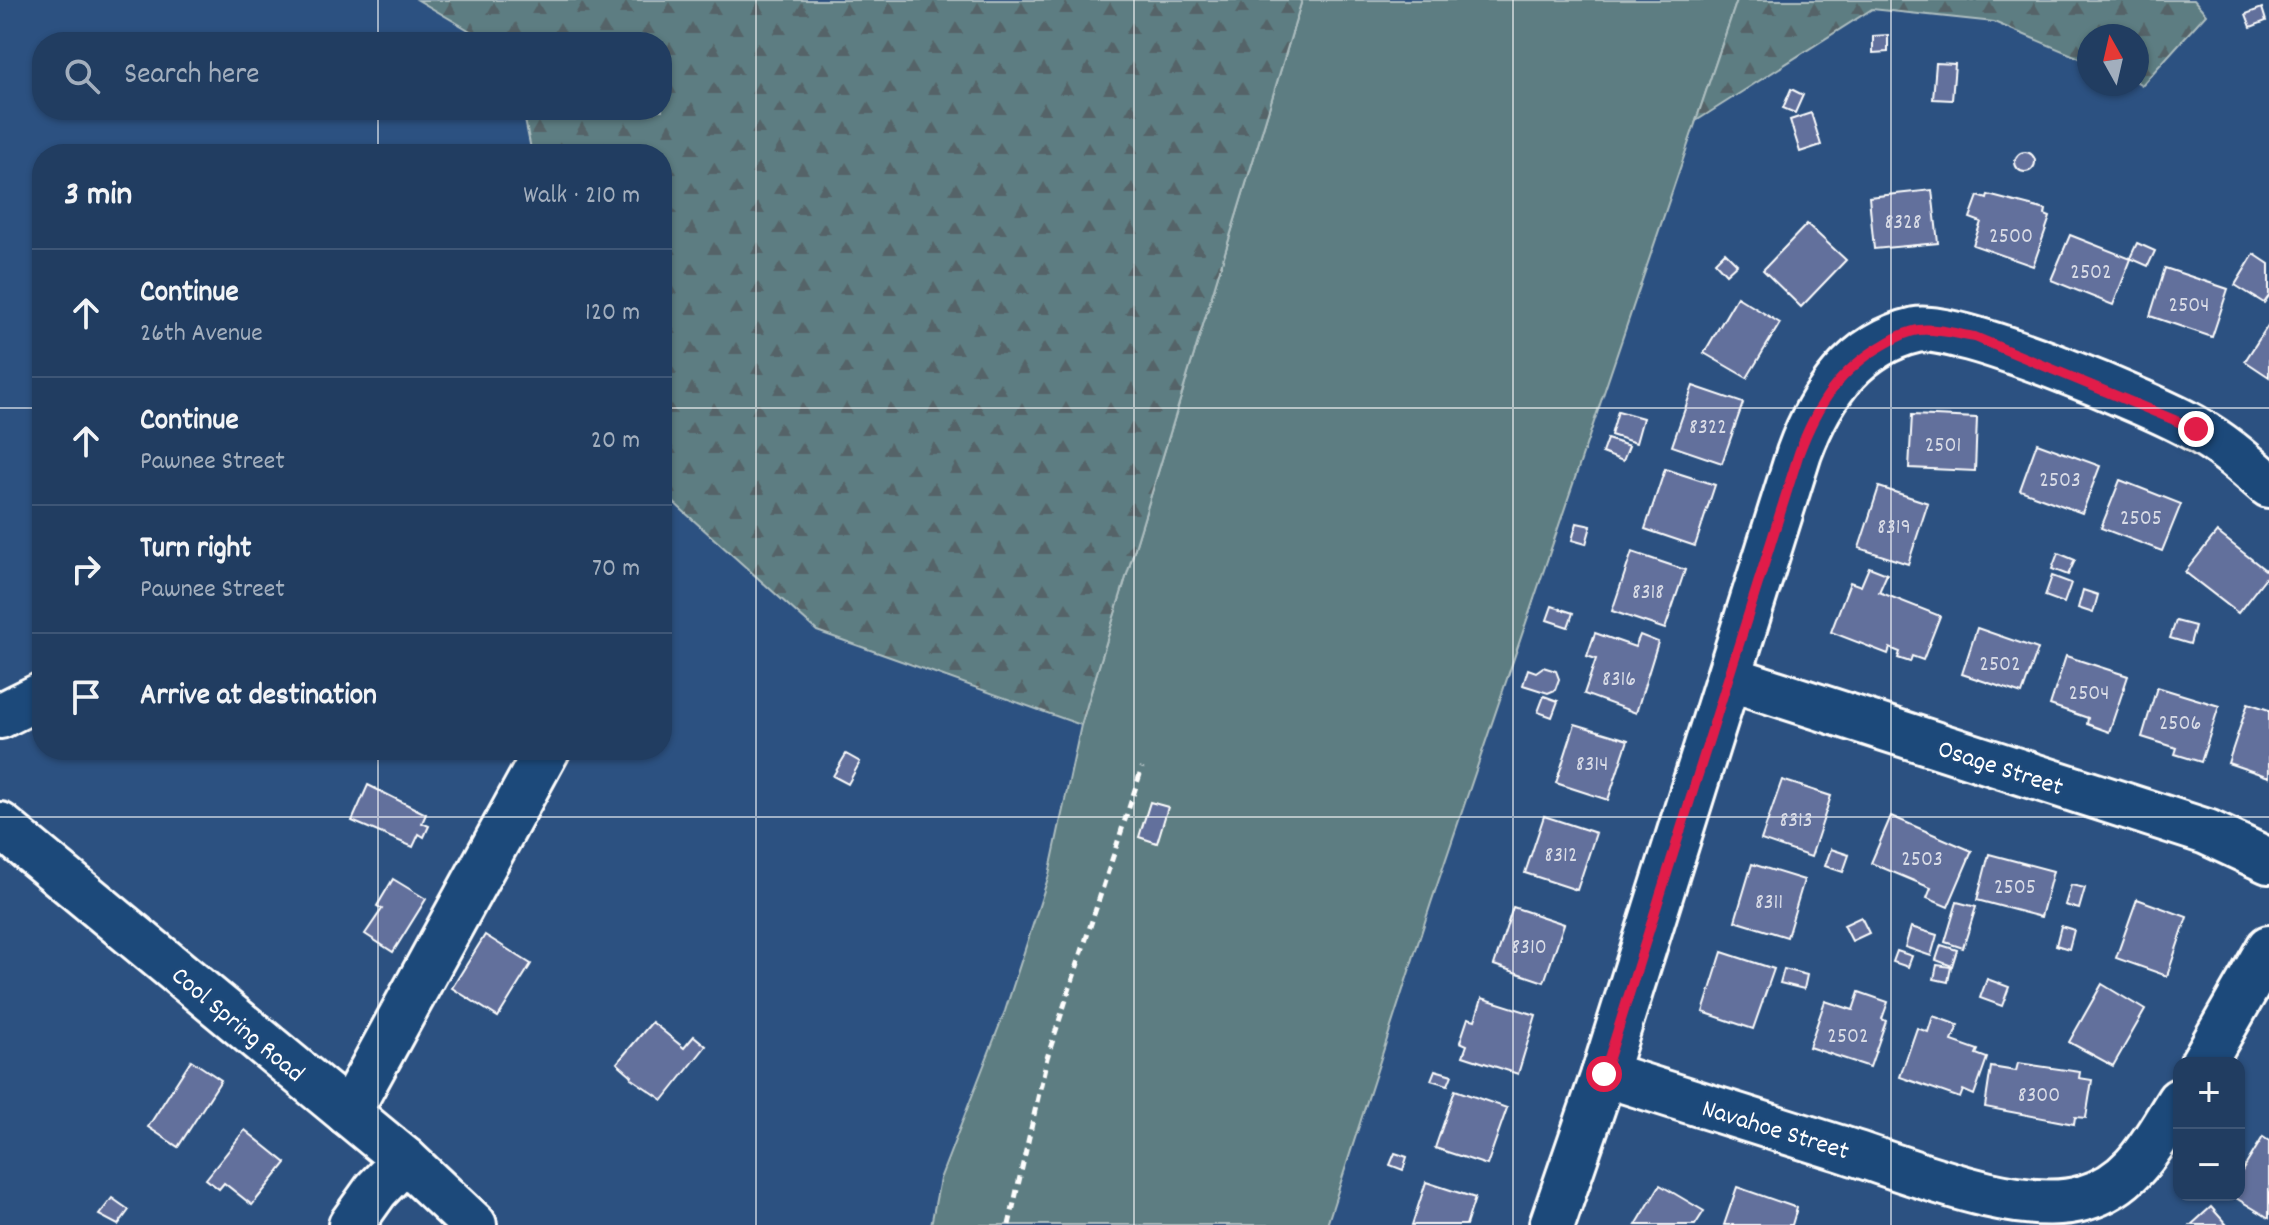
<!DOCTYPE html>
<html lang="en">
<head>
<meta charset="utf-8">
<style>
	:root { --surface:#213d61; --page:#294467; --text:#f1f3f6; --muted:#a2aebd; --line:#3e5676 }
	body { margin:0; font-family:Dekko,sans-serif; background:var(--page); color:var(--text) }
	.controls { position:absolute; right:24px; bottom:24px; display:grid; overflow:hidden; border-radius:16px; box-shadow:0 2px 6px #0004 }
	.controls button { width:72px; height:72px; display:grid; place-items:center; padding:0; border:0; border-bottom:2px solid var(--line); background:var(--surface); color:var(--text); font:40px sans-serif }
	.compass { position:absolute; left:2077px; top:24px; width:72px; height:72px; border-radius:50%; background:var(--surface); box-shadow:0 2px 6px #0004; rotate:352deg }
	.stop { position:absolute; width:24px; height:24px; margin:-18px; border:6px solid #e11d48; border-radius:50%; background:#fff }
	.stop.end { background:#e11d48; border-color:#fff; box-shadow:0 2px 8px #0008 }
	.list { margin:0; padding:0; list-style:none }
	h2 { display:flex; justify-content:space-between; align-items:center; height:104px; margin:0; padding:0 32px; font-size:34px }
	h2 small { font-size:26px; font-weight:400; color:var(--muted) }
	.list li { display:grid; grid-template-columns:52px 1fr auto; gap:24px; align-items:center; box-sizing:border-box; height:128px; padding:0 32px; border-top:2px solid var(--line) }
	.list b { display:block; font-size:30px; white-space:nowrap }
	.list p { margin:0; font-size:26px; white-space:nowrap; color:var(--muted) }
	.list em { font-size:26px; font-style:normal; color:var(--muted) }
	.icon { flex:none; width:44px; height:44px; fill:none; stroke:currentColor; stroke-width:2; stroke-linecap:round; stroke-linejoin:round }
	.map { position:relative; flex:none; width:2269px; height:1225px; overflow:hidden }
	.search { position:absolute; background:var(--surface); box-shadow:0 2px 6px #0004; left:32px; top:32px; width:640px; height:88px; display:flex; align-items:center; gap:20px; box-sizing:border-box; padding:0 28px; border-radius:32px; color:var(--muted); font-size:30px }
	.panel { position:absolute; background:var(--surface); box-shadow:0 2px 6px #0004; left:32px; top:144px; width:640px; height:616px; border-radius:32px }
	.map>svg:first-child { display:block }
</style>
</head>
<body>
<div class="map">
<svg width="2269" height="1225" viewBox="0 0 2269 1225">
	<defs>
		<pattern id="forest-firs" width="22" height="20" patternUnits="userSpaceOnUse" patternTransform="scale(2)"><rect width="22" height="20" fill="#5d7d82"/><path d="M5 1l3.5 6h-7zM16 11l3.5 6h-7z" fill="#546467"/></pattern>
	</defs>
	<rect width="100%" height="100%" fill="#2c5181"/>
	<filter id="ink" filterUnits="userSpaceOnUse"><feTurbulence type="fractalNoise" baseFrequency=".0125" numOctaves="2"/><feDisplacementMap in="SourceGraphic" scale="16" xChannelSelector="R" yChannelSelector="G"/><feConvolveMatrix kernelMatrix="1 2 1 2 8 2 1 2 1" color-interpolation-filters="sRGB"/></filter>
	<g filter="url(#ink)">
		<polygon fill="#5d7d82" stroke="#aebec0" stroke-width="2" points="1302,0 1737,0 1431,903 1327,1225 931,1225 940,1179 1005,1011 1049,875 1081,725"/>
		<g fill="url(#forest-firs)" stroke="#aebec0" stroke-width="2">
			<polygon points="418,0 1302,0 1081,725 817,631 662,492 662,154 532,154 523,110 662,110 662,42 489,42"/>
			<polygon points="1737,0 2194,0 2206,14 2142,85 2137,82 2137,36 2089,36 2089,62 1994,22 1872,9 1696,121"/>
		</g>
		<g fill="#626f9c" stroke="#fff" stroke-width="2">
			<polygon points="2262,8 2266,21 2251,27 2246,14"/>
			<polygon points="1888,35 1888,52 1873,53 1873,36"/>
			<polygon points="1936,63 1955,64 1952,100 1933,99"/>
			<polygon points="1791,89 1803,95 1795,113 1783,108"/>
			<polygon points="1811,113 1821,145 1800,152 1790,120"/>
			<circle cx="2025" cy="162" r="10"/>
			<polygon points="1932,190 1938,243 1874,249 1869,197"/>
			<polygon points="1988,195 2046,210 2045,215 2050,217 2033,266 1973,245 1981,222 1970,218 1978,196 1987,199"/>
			<polygon points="1807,224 1846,260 1801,307 1763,270"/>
			<polygon points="2070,235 2131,259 2113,305 2051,280"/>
			<polygon points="2137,243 2155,251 2148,266 2130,258"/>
			<polygon points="1725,252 1737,264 1726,274 1715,262"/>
			<polygon points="2254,254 2269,264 2269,296 2264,303 2235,285"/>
			<polygon points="2165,268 2228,289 2212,337 2150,316"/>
			<polygon points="1737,297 1780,323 1747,378 1704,353"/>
			<polygon points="2269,324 2269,377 2245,361"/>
			<polygon points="1693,386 1743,403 1722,463 1672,446"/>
			<polygon points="1618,411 1643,418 1636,443 1611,435"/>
			<polygon points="1912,415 1977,418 1975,471 1909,468"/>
			<polygon points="1607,439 1629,446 1623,461 1602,453"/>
			<polygon points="2037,443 2100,466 2082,513 2020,490"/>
			<polygon points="1665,469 1715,485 1695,546 1645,529"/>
			<polygon points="2120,480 2181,504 2162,551 2101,528"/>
			<polygon points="1879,487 1928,503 1908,564 1859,548"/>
			<polygon points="1577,523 1591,526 1586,544 1572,540"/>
			<polygon points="2217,532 2269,573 2238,613 2185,572"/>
			<polygon points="1632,552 1685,570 1665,629 1612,611"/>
			<polygon points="2058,553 2075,560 2068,575 2052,569"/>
			<polygon points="1869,567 1887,574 1879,592 1940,616 1923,660 1912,656 1910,662 1898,658 1900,652 1890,648 1888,654 1831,632 1850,582 1861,586"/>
			<polygon points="2052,576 2071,583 2064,603 2045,596"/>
			<polygon points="2083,590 2098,595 2093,613 2078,608"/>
			<polygon points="1552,606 1573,613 1568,627 1547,620"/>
			<polygon points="2176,621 2195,626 2190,644 2170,638"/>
			<polygon points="1977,628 2038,649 2022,694 1962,674"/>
			<polygon points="1595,633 1635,647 1640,635 1658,642 1636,713 1584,694 1596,659 1587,656"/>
			<polygon points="2066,656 2128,676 2109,732 2087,724 2088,718 2050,705"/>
			<polygon points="1543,667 1556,671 1559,679 1555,690 1548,693 1523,685 1528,669 1536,672"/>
			<polygon points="2157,687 2219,706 2201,762 2175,754 2177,748 2142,737"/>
			<polygon points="1544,696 1558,701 1552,717 1538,712"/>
			<polygon points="2248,703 2269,710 2269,777 2228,763"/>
			<polygon points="1575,724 1628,740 1608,800 1556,783"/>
			<polygon points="846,754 860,762 848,784 833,776"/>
			<polygon points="1782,780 1831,796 1811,857 1761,840"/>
			<polygon points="368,785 426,814 422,823 429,826 424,837 419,834 413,847 352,821"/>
			<polygon points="1150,802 1168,807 1157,843 1139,837"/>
			<polygon points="1544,816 1596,833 1577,890 1525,873"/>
			<polygon points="1891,816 1972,851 1948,907 1927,898 1931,888 1871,863"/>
			<polygon points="1831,849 1849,855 1843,872 1825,866"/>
			<polygon points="1989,854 2053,871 2041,917 1977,900"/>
			<polygon points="1752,864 1804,880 1787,937 1735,921"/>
			<polygon points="393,879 426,899 393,952 365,934 382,909 377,906"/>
			<polygon points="2071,885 2085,888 2079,909 2065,905"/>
			<polygon points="2137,899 2187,917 2167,976 2116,958"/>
			<polygon points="1957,902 1976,907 1963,948 1945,942"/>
			<polygon points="1513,907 1564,924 1544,982 1494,965"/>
			<polygon points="1861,917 1869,933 1852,941 1844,925"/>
			<polygon points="2061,926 2074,930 2069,949 2056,945"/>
			<polygon points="1911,927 1937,935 1931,956 1905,947"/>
			<polygon points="485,935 531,964 498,1017 452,988"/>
			<polygon points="1941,945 1957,950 1952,966 1936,960"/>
			<polygon points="1897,951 1912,956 1908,967 1893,962"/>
			<polygon points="1722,952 1774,969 1753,1029 1703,1012"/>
			<polygon points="1937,965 1951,967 1948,982 1934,979"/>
			<polygon points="1784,969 1807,975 1804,989 1780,983"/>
			<polygon points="1987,979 2009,987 2002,1006 1980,998"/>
			<polygon points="2102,984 2145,1010 2113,1066 2069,1042"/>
			<polygon points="1859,992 1888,1002 1882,1019 1886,1021 1870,1067 1809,1047 1825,1001 1853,1010"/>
			<polygon points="1482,998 1536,1015 1518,1074 1463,1056 1467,1045 1460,1042 1468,1018 1475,1020"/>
			<polygon points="1933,1016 1958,1025 1952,1041 1978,1050 1976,1054 1987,1058 1974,1095 1963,1090 1960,1098 1900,1077 1917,1028 1928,1032"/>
			<polygon points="652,1022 684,1048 694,1036 706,1046 663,1100 631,1078 632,1076 617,1063"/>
			<polygon points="191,1060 221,1080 178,1147 148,1127"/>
			<polygon points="2018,1063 2080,1072 2079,1078 2092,1080 2086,1118 2075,1117 2074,1124 1985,1107 1991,1067 2016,1071"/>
			<polygon points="1435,1070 1452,1075 1448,1085 1431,1080"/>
			<polygon points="1455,1090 1507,1108 1487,1165 1435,1148"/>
			<polygon points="245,1130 286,1163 252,1205 224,1183 219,1189 206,1179"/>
			<polygon points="2263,1137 2269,1141 2269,1218 2231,1195 2239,1195 2239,1176"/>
			<polygon points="1395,1153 1407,1157 1403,1170 1390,1165"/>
			<polygon points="1426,1182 1475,1198 1466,1225 1412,1225"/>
			<polygon points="1660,1185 1704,1211 1695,1225 1636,1225"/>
			<polygon points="1737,1187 1797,1208 1792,1225 1724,1225"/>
			<polygon points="112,1198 129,1210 118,1225 99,1215"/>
			<polygon points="2211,1207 2227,1225 2191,1225"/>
		</g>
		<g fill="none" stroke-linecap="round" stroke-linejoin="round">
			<g stroke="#fff" stroke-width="50">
				<g id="minor">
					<polyline points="1729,678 2207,832 2269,861"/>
					<polyline points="0,716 42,695"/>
					<polyline points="0,825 405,1160 474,1225"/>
					<polyline points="2203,1063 2269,948"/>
					<path d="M1604,1074c77,24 155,49 232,73 65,20 183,71 248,51 50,-14 69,-56 95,-97"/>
					<polyline points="348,1113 547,750"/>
					<polyline points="351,1225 376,1190 405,1160"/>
					<path d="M1552,1225l52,-151 195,-621c20,-55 55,-109 117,-123 40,-9 239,75 280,99 27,15 50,36 73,56"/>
				</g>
			</g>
			<polyline stroke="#fff" stroke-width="5" stroke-dasharray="8 6" stroke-linecap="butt" points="1009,1225 1047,1058 1142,768"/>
			<use href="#minor" stroke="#1f4a7a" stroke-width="44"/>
		</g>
	</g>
	<g fill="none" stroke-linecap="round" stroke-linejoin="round" filter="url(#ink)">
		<path stroke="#e11d48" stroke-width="10" d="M1604,1074l195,-621c18,-48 40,-83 86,-109 10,-6 23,-13 34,-14 18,-2 38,4 56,7l221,92"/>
	</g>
	<path fill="none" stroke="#fff" stroke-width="2" stroke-opacity="0.55" d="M378,0v42M756,0v1225M1134,0v1225M1513,0v1225M1891,0v1225M378,110v44M0,408h42M662,408h1607M378,750v475M0,817h2269"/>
	<g text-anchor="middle" stroke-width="6" stroke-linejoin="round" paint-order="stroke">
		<g font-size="22" fill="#d8dbe6">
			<text x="1903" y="228">8328</text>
			<text x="2011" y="242">2500</text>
			<text x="2091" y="278">2502</text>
			<text x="2189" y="311">2504</text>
			<text x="1708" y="433">8322</text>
			<text x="1943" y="451">2501</text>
			<text x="2060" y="486">2503</text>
			<text x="2141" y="524">2505</text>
			<text x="1894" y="533">8319</text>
			<text x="1648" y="598">8318</text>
			<text x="2000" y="670">2502</text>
			<text x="1619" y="685">8316</text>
			<text x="2089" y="699">2504</text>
			<text x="2180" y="729">2506</text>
			<text x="1592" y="770">8314</text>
			<text x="1796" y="826">8313</text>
			<text x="1561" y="861">8312</text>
			<text x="1922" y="865">2503</text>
			<text x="2015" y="893">2505</text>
			<text x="1769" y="908">8311</text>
			<text x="1529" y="953">8310</text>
			<text x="1848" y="1042">2502</text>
			<text x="2039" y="1101">8300</text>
		</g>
		<g font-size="26" fill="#fff" stroke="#1f4a7a">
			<text transform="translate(2001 766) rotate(18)" y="9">Osage Street</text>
			<text transform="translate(239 1023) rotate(40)" y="9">Cool Spring Road</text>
			<text transform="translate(1776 1128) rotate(17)" y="9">Navahoe Street</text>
		</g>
	</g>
</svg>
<div class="controls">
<button>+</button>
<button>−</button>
</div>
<svg class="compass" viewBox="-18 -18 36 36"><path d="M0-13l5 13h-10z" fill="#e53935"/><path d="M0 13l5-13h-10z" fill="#a2aebd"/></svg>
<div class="stop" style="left:1604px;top:1074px"></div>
<div class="stop end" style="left:2196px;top:429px"></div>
<div class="search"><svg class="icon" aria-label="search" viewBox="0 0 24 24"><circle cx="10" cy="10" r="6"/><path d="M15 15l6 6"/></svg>Search here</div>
<section class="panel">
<h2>3 min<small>Walk · 210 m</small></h2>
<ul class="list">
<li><svg class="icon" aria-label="ahead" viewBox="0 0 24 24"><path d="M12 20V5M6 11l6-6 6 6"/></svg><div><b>Continue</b><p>26th Avenue</p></div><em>120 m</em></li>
<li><svg class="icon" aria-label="ahead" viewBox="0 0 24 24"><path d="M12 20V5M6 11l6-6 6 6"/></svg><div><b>Continue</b><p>Pawnee Street</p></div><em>20 m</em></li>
<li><svg class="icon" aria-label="right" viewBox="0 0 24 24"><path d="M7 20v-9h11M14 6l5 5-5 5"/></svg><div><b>Turn right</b><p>Pawnee Street</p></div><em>70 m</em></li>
<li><svg class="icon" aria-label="arrive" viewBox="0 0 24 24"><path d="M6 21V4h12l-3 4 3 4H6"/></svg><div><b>Arrive at destination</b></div></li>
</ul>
</section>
</div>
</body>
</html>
